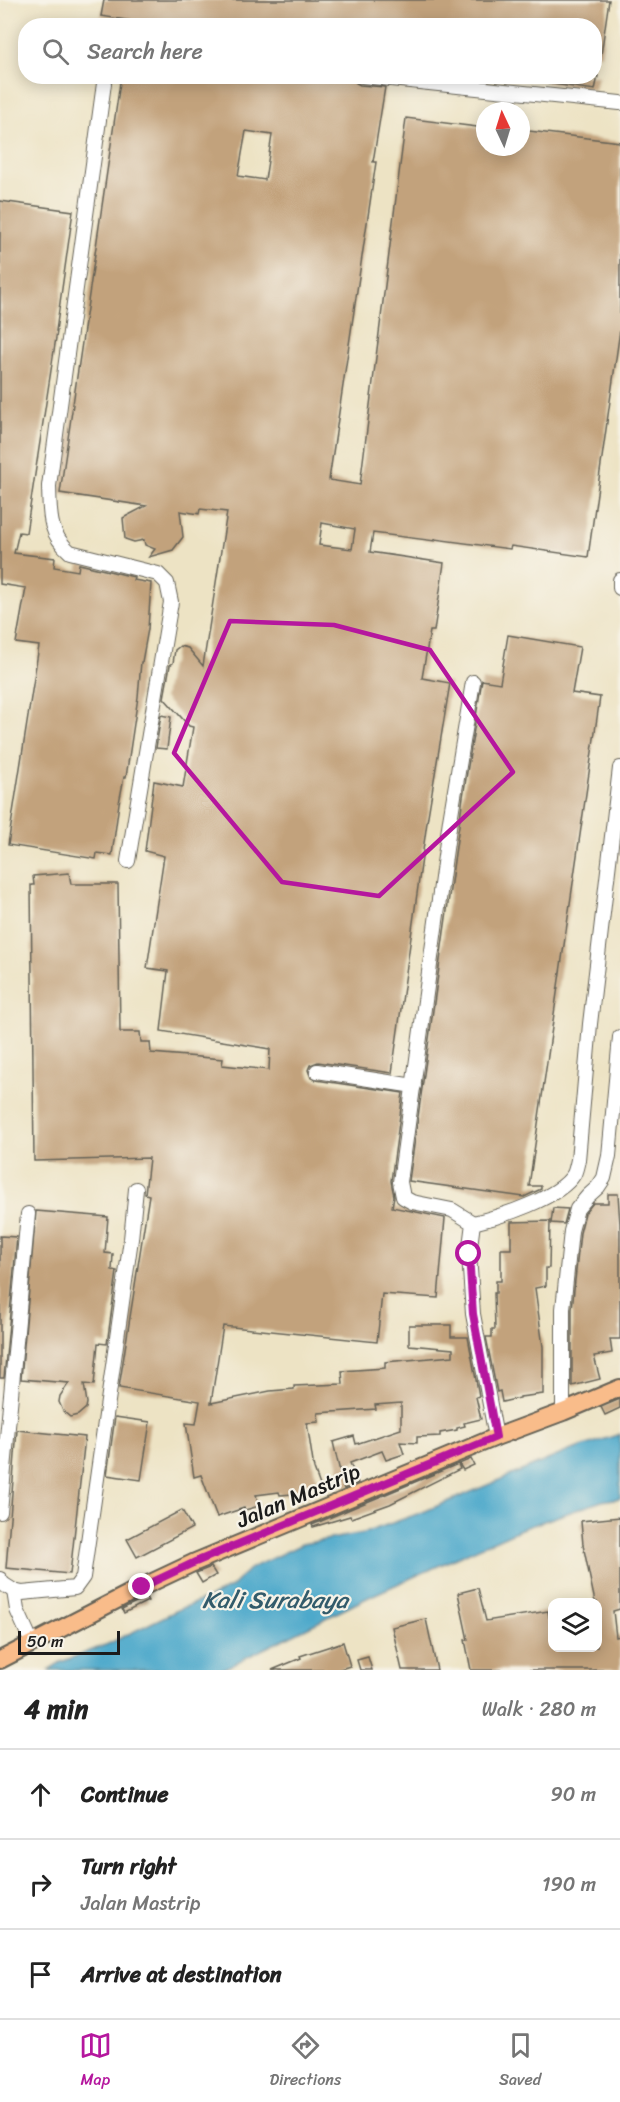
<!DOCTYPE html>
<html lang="en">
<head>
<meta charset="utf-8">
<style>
	:root { --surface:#fff; --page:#f6f6f6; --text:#222; --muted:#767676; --line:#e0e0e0; --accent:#b5179e }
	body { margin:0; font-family:Sriracha,sans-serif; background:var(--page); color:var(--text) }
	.controls { position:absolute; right:18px; bottom:18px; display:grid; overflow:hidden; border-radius:12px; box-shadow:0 3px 15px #0003 }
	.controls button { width:54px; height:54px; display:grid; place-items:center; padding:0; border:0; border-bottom:2px solid var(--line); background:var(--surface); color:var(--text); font:30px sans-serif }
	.compass { position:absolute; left:476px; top:102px; width:54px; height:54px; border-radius:50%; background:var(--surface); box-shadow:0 3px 15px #0003; rotate:356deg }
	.scale { position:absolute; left:18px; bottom:15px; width:102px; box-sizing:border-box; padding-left:6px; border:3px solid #1c1c1c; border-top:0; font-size:16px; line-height:21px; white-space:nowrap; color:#1c1c1c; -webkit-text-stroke:4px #f7f3e8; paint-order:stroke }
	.stop { position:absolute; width:18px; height:18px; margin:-14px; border:4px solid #b5179e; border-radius:50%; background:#fff }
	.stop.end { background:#b5179e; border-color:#fff; box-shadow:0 2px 6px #0008 }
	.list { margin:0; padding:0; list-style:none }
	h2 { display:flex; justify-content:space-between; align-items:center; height:78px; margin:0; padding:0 24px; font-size:26px }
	h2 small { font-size:20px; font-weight:400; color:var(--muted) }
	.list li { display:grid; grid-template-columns:39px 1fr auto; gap:18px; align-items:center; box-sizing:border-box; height:90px; padding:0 24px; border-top:2px solid var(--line) }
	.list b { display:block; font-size:22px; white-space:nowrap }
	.list p { margin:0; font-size:20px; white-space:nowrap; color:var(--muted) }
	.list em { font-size:20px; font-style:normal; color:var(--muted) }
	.icon { flex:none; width:33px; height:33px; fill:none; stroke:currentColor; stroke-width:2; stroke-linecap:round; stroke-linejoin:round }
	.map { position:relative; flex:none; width:620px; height:1670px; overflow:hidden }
	.search { position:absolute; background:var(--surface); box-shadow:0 3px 15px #0003; left:18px; right:18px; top:18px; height:66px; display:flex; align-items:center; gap:15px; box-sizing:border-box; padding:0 21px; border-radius:24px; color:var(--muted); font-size:22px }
	.sheet { height:348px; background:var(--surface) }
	nav { display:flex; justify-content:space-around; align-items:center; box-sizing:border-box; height:84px; border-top:2px solid var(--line); background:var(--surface); font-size:16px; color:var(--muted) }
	nav a { display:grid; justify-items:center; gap:3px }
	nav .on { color:var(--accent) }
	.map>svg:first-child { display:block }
</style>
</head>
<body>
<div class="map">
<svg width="620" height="1670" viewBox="0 0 620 1670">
	<rect width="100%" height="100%" fill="#f7f3e8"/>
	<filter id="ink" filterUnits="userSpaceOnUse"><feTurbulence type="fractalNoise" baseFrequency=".0167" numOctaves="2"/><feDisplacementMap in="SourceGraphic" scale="12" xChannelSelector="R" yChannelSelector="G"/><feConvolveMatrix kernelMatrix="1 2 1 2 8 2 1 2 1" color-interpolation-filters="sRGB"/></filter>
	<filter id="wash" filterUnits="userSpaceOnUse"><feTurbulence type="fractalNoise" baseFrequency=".008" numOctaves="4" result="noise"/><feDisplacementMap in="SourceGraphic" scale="24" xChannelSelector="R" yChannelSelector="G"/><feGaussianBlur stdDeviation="1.35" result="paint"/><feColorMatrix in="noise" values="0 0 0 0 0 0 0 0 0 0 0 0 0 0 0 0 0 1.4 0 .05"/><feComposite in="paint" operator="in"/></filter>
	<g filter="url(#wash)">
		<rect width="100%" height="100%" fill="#ede3c4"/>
		<polygon fill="#4da9cb" stroke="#346274" stroke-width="1.5" points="620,1434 620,1498 602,1501 521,1529 373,1595 221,1670 48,1670 61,1662 108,1644 184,1607 208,1598 231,1587 249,1569 302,1544 364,1533 423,1512 569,1451"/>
		<g id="blocks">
			<g fill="#c2a27b" fill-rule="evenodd">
				<polygon points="104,0 609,0 601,55 594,54 594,26 163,26 101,16"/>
				<path d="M121,76h223l9,2 3,5 4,2 25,2 -12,75h3l-47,318 31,5 46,-367 79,10v19h36v-17l99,12v188l-32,227 -77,-11 -1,3 -75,-10v2l-62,-8 -3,19 74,11 -10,68h-4l-8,47 28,5 -23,139 -35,251 -74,-11 -8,3 -2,5 3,8 5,2 87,13 -12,88 3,15 -2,11 53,11 -7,80 -56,-4 -5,48 -154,-16 -12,77 59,-12 24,-2v-3l49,-2 -1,-13 43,-3v-6l68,-6v-7l-44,-4v-20h42v12h17l11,59 -3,1 5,22 -17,4 1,3 -8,2v2l-17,3v3l-23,1v6l-17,-1 4,12 -18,6 -4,-9 -32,12 8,20 -14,6 -11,-47 21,-6 2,8 45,-15v-26l-26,2 1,4 -58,4 1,9 -12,1 7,46 7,19 -26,11 -2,-5 -13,1 -1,-3 -23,3 3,11 -14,4 -1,-2 -27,9 -16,-42 -7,2 -8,-54 10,1 4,-23 -81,-13 30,-193 -4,-1 4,-36 -115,3 -3,-276h3l-1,-9 36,-3 2,11h47l2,148h20l1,10h9l1,11 72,6 -1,6 47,5 1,-21 -109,-18 7,-60 -21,-3 17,-112 -19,-5 9,-70 29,6 10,-60 -4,-1 -25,-28 6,-33 3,-2 2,-13 5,-4 8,2 15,18 24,-154 -27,-3 -1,5 -19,-3 3,26 -10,13 -24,7 6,-8 -10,-4 -1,-5 -10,2 -9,-3 -2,-21 23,-12 -86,-13zM246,131l26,4 -7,45 -27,-4zM322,523l33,6 -3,20 -33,-4z"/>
				<polygon points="546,76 598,76 595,90 546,83"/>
				<polygon points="0,201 73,211 56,331 57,331 26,533 19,532 14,553 55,558 54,567 78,571 79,564 134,577 133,580 151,583 148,629 142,662 141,662 138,697 126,777 124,777 119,803 112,855 97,853 96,859 8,845 39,646 16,643 26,588 0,584"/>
				<polygon points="508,635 580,647 572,693 600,697 529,1186 541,1186 541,1189 524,1197 409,1181 463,797 482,680 500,683"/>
				<polygon points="161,715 171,717 167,749 156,748"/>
				<polygon points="608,1194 618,1194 620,1224 620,1339 610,1339 612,1353 594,1356 600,1379 572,1386 572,1309 580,1233 585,1213 593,1203 608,1203"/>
				<polygon points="553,1208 568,1209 564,1224 551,1223"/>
				<polygon points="36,1211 108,1217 105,1253 113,1254 112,1270 117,1271 107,1344 98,1343 94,1385 84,1384 87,1403 86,1408 78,1415 70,1417 63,1411 59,1402 60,1396 69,1383 21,1379"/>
				<polygon points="550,1221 549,1268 546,1268 546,1286 535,1288 543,1347 543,1394 520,1397 520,1398 502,1402 500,1391 497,1392 486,1337 492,1337 492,1329 495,1329 494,1293 496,1293 496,1281 501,1281 501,1249 511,1249 511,1222"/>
				<polygon points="0,1236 17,1237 4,1378 0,1378"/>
				<polygon points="620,1399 620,1408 605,1415 601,1407"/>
				<polygon points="115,1417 150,1422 141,1480 107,1475"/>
				<polygon points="17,1430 85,1437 70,1574 6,1568"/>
				<polygon points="471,1459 474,1465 463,1470 459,1464"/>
				<polygon points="458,1464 460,1469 390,1504 351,1518 350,1516 313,1527 312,1525"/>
				<polygon points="182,1510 192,1528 137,1557 127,1539"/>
				<polygon points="620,1517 620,1609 613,1611 616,1637 620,1636 620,1670 471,1670 465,1640 468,1640 458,1593 478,1588 486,1621 548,1611 549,1617 552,1616 552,1647 597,1647 597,1602 595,1602 583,1545 581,1521"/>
				<polygon points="211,1567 216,1575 202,1583 196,1573"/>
				<polygon points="146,1597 148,1601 124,1613 122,1609"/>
				<polygon points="426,1619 437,1670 402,1670 392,1627"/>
				<polygon points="343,1642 350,1666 337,1670 272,1670 301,1658 300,1656"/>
				<polygon points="368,1657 372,1670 360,1670 357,1660"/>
			</g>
		</g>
	</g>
	<g filter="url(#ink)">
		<use href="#blocks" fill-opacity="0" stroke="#656257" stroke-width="1.5"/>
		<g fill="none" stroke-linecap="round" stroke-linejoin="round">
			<g stroke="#656257" stroke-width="16">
				<g id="minor">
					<path d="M105,76l-56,410c1,28 -1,47 21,66l88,22 9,9 4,19 -43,259"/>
					<polyline points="362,76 620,103"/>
					<polyline points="620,580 620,588"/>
					<polyline points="473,682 450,820 400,1182 403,1197 412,1202 452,1210 473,1223 469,1254 473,1314 496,1437"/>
					<polyline points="317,1071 414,1086"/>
					<path d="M473,1223c27,-6 87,-25 101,-49 2,-4 3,-10 4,-14l12,-136 30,-256"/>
					<polyline points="563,1412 563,1309 571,1231 577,1209 588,1196 598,1187 604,1178 609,1156 620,1037"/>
					<polyline points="0,1512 28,1214"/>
					<polyline points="0,1579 3,1584 14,1591"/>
					<polyline points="32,1643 17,1610 14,1591 22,1593 75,1588 83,1577 131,1239 136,1189"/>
				</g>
			</g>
			<g stroke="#656257" stroke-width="20">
				<polyline id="major" points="0,1660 142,1587 193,1563 496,1437 563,1412 620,1388"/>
			</g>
			<use href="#minor" stroke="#fff" stroke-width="14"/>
			<use href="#major" stroke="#f9bc8a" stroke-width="16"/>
		</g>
	</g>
	<g fill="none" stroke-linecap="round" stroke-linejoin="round" filter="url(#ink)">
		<polyline stroke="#b5179e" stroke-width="8" points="142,1587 193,1563 496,1437 473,1314 469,1254"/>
	</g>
	<path fill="none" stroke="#b5179e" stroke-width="4.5" stroke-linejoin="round" d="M230,621l104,4 96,25 83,122 -134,124 -97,-14 -108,-129z"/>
	<g text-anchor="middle" stroke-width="4.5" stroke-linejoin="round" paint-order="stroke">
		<g font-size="22" fill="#1c1c1c" stroke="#f7f3e8">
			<text transform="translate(298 1495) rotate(-23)" y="8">Jalan Mastrip</text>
		</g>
		<g font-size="24" font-style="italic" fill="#325b6b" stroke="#f7f3e8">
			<text x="275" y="1608">Kali Surabaya</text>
		</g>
	</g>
</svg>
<div class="controls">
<button><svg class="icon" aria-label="layers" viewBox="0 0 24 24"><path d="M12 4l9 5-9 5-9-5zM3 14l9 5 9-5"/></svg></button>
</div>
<svg class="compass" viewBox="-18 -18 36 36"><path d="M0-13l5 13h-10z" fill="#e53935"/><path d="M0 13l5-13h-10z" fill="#767676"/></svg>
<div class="scale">50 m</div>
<div class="stop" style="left:469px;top:1254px"></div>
<div class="stop end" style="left:142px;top:1587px"></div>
<div class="search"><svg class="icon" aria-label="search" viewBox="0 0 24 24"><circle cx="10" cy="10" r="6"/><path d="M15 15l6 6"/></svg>Search here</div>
</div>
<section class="sheet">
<h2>4 min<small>Walk · 280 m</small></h2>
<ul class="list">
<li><svg class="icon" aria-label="ahead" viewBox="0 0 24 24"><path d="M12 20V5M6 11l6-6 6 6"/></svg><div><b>Continue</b></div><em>90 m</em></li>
<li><svg class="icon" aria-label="right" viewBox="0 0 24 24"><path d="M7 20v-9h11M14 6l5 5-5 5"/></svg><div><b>Turn right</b><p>Jalan Mastrip</p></div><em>190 m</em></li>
<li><svg class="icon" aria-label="arrive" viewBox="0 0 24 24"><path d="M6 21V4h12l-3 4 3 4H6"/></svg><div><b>Arrive at destination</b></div></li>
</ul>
</section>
<nav>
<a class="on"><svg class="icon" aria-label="map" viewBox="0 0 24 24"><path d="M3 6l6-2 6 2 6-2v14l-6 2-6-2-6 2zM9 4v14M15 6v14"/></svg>Map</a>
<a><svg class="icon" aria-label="directions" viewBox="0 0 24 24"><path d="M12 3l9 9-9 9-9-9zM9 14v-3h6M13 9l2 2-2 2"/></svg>Directions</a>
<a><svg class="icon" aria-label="saved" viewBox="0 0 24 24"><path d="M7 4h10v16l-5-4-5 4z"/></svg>Saved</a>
</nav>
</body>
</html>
